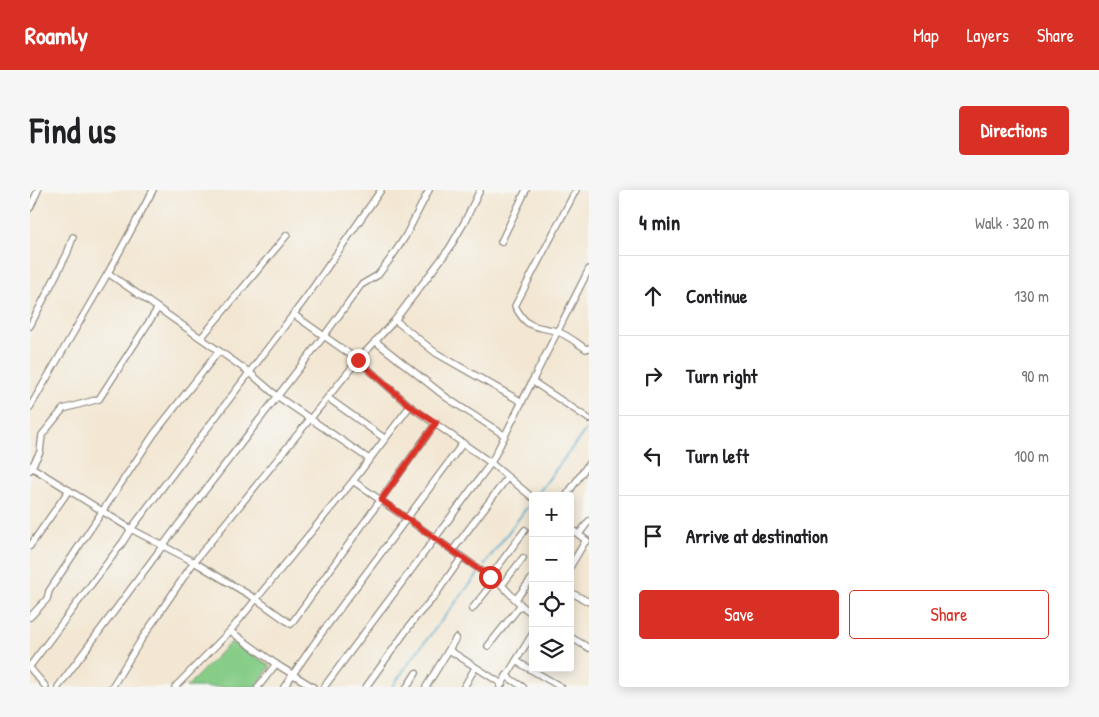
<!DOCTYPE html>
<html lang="en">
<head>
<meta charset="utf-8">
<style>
	:root { --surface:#fff; --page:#f6f6f6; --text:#202124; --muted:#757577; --line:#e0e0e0; --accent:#d93025 }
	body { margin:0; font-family:"Patrick Hand",sans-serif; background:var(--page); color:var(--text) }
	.controls { position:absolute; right:15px; bottom:15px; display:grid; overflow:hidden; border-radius:5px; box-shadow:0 2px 12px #0003 }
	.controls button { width:45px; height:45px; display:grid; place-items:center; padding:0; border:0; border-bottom:1px solid var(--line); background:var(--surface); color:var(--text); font:25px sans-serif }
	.stop { position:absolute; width:15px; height:15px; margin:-11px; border:4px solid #d93025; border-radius:50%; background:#fff }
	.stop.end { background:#d93025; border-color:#fff; box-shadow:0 1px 5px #0008 }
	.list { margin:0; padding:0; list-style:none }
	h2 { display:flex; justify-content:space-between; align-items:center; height:65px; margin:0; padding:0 20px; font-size:21px }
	h2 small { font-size:16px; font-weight:400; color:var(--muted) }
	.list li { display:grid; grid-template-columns:32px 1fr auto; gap:15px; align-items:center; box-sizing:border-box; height:80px; padding:0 20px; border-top:1px solid var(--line) }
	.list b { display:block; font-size:19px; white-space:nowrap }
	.list em { font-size:16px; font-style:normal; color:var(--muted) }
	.actions { display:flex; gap:10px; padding:15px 20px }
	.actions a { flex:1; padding:11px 0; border:1px solid var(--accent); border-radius:5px; text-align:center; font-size:18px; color:var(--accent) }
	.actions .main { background:var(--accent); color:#fff }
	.icon { flex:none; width:28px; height:28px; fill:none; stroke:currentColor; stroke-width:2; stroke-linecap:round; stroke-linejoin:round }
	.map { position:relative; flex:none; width:559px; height:497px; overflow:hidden; border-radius:5px }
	header { display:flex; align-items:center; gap:30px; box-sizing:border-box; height:70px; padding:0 25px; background:var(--accent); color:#fff }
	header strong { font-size:24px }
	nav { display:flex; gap:28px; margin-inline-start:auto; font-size:18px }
	.intro { display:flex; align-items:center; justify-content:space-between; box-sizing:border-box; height:120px; padding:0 30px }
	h1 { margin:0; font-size:35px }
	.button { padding:12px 22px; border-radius:5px; background:var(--accent); color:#fff; font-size:18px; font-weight:700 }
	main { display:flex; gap:30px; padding:0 30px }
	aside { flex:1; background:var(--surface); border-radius:5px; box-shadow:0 2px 12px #0003 }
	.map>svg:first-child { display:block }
</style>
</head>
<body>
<header>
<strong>Roamly</strong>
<nav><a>Map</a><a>Layers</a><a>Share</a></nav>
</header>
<div class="intro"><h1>Find us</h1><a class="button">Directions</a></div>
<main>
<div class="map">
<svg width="559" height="497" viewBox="0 0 559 497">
	<rect width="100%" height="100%" fill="#f6f6f2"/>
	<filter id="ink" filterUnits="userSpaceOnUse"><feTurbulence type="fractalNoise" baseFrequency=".02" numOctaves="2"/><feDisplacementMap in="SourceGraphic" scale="10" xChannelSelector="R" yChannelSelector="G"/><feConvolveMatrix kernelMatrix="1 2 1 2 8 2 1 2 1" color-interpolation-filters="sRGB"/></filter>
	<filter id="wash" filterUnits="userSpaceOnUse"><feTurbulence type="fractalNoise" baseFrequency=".0096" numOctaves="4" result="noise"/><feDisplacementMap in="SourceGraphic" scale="20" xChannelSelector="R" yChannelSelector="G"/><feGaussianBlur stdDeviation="1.12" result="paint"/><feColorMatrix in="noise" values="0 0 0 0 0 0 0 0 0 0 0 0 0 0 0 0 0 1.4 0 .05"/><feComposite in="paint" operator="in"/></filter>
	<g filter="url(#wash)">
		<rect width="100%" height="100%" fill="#f3e7d3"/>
		<polygon fill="#87cd88" stroke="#597c5a" points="201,452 241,476 225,497 156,497"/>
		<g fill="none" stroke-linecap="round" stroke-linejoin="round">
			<g stroke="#4aa6c8" stroke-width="2">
				<polyline points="509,302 557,238"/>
				<polyline points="454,375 501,312"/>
				<polyline points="362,497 383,467 448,384"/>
			</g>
		</g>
	</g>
	<g filter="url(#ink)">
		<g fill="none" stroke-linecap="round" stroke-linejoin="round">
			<g stroke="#8f897f" stroke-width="8">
				<g id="street">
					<path d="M546,0l-61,116c13,24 19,19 41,25 10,3 21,12 30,18l3,-1"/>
					<polyline points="0,18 8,0"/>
					<polyline points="471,52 496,0"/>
					<polyline points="78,83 219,182 247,206 339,269"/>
					<polyline points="263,124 328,170 380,216 461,273 503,308"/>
					<polyline points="365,130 406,163 492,212"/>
					<polyline points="0,136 37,64 43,47"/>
					<polyline points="171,148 257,45"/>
					<polyline points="345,151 417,208 474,245"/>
					<polyline points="502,191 559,229"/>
					<polyline points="298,208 354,248"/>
					<polyline points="0,217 78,83 123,0"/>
					<polyline points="0,276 101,339 164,372 226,409 261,434 406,233"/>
					<polyline points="0,280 10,262 12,245 33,219 69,209 128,118"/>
					<path d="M323,291l149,104c10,11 18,21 31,29"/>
					<polyline points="536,306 559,273"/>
					<polyline points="540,338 557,351"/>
					<polyline points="549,344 559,331"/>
					<polyline points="0,356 39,300"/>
					<polyline points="423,360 477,288"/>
					<polyline points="540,377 556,350"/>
					<polyline points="460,387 495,340"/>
					<polyline points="472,395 493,368"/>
					<polyline points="540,402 559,412"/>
					<polyline points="486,409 503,387"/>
					<polyline points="442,419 465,390"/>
					<polyline points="0,427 17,409 19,401 124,244 189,161"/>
					<polyline points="200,441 246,474 283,497"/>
					<polyline points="540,447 559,458"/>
					<polyline points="458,456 490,416"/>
					<polyline points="419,460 472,494"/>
					<polyline points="486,471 531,497"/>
					<polyline points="0,476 93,352 101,339 275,109 351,0"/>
					<polyline points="0,478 16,497"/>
					<polyline points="476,486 493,497"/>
					<polyline points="28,497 149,334 294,146 331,95 348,85 361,68 375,47 399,0"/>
					<polyline points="82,497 111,450 164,372 328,170 365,130 419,59 434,33 450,0"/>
					<polyline points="145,497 200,441 323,291 380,216"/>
					<polyline points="228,497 246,474"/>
					<polyline points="254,497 293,441 433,253"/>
					<polyline points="294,497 461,273 559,79"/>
					<polyline points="336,497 386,427 404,407 432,367"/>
					<polyline points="377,497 386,483"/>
					<polyline points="396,497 426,448"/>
					<polyline points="434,497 445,478"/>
					<polyline points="470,497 503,443"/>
				</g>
			</g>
			<use href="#street" stroke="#fff" stroke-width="5.5"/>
		</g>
	</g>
	<g fill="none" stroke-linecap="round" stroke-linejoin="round" filter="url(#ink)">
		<polyline stroke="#d93025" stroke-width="6" points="328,170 380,216 406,233 351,310 460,387"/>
	</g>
</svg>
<div class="controls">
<button>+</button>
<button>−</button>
<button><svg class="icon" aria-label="locate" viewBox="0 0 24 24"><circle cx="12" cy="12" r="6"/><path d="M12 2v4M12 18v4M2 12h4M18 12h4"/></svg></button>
<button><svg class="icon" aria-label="layers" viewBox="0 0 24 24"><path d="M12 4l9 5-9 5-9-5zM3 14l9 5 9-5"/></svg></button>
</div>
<div class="stop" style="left:460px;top:387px"></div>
<div class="stop end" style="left:328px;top:170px"></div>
</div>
<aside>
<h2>4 min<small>Walk · 320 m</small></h2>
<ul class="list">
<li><svg class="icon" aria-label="ahead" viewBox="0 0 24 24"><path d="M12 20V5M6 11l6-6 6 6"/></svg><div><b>Continue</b></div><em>130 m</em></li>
<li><svg class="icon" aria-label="right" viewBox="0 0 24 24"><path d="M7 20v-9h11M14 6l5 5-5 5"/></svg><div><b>Turn right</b></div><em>90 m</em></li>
<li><svg class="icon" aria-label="left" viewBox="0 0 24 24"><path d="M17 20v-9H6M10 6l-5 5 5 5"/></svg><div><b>Turn left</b></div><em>100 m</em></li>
<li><svg class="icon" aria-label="arrive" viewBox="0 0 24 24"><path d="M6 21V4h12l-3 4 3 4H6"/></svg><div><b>Arrive at destination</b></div></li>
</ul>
<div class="actions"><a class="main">Save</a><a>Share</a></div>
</aside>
</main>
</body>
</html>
